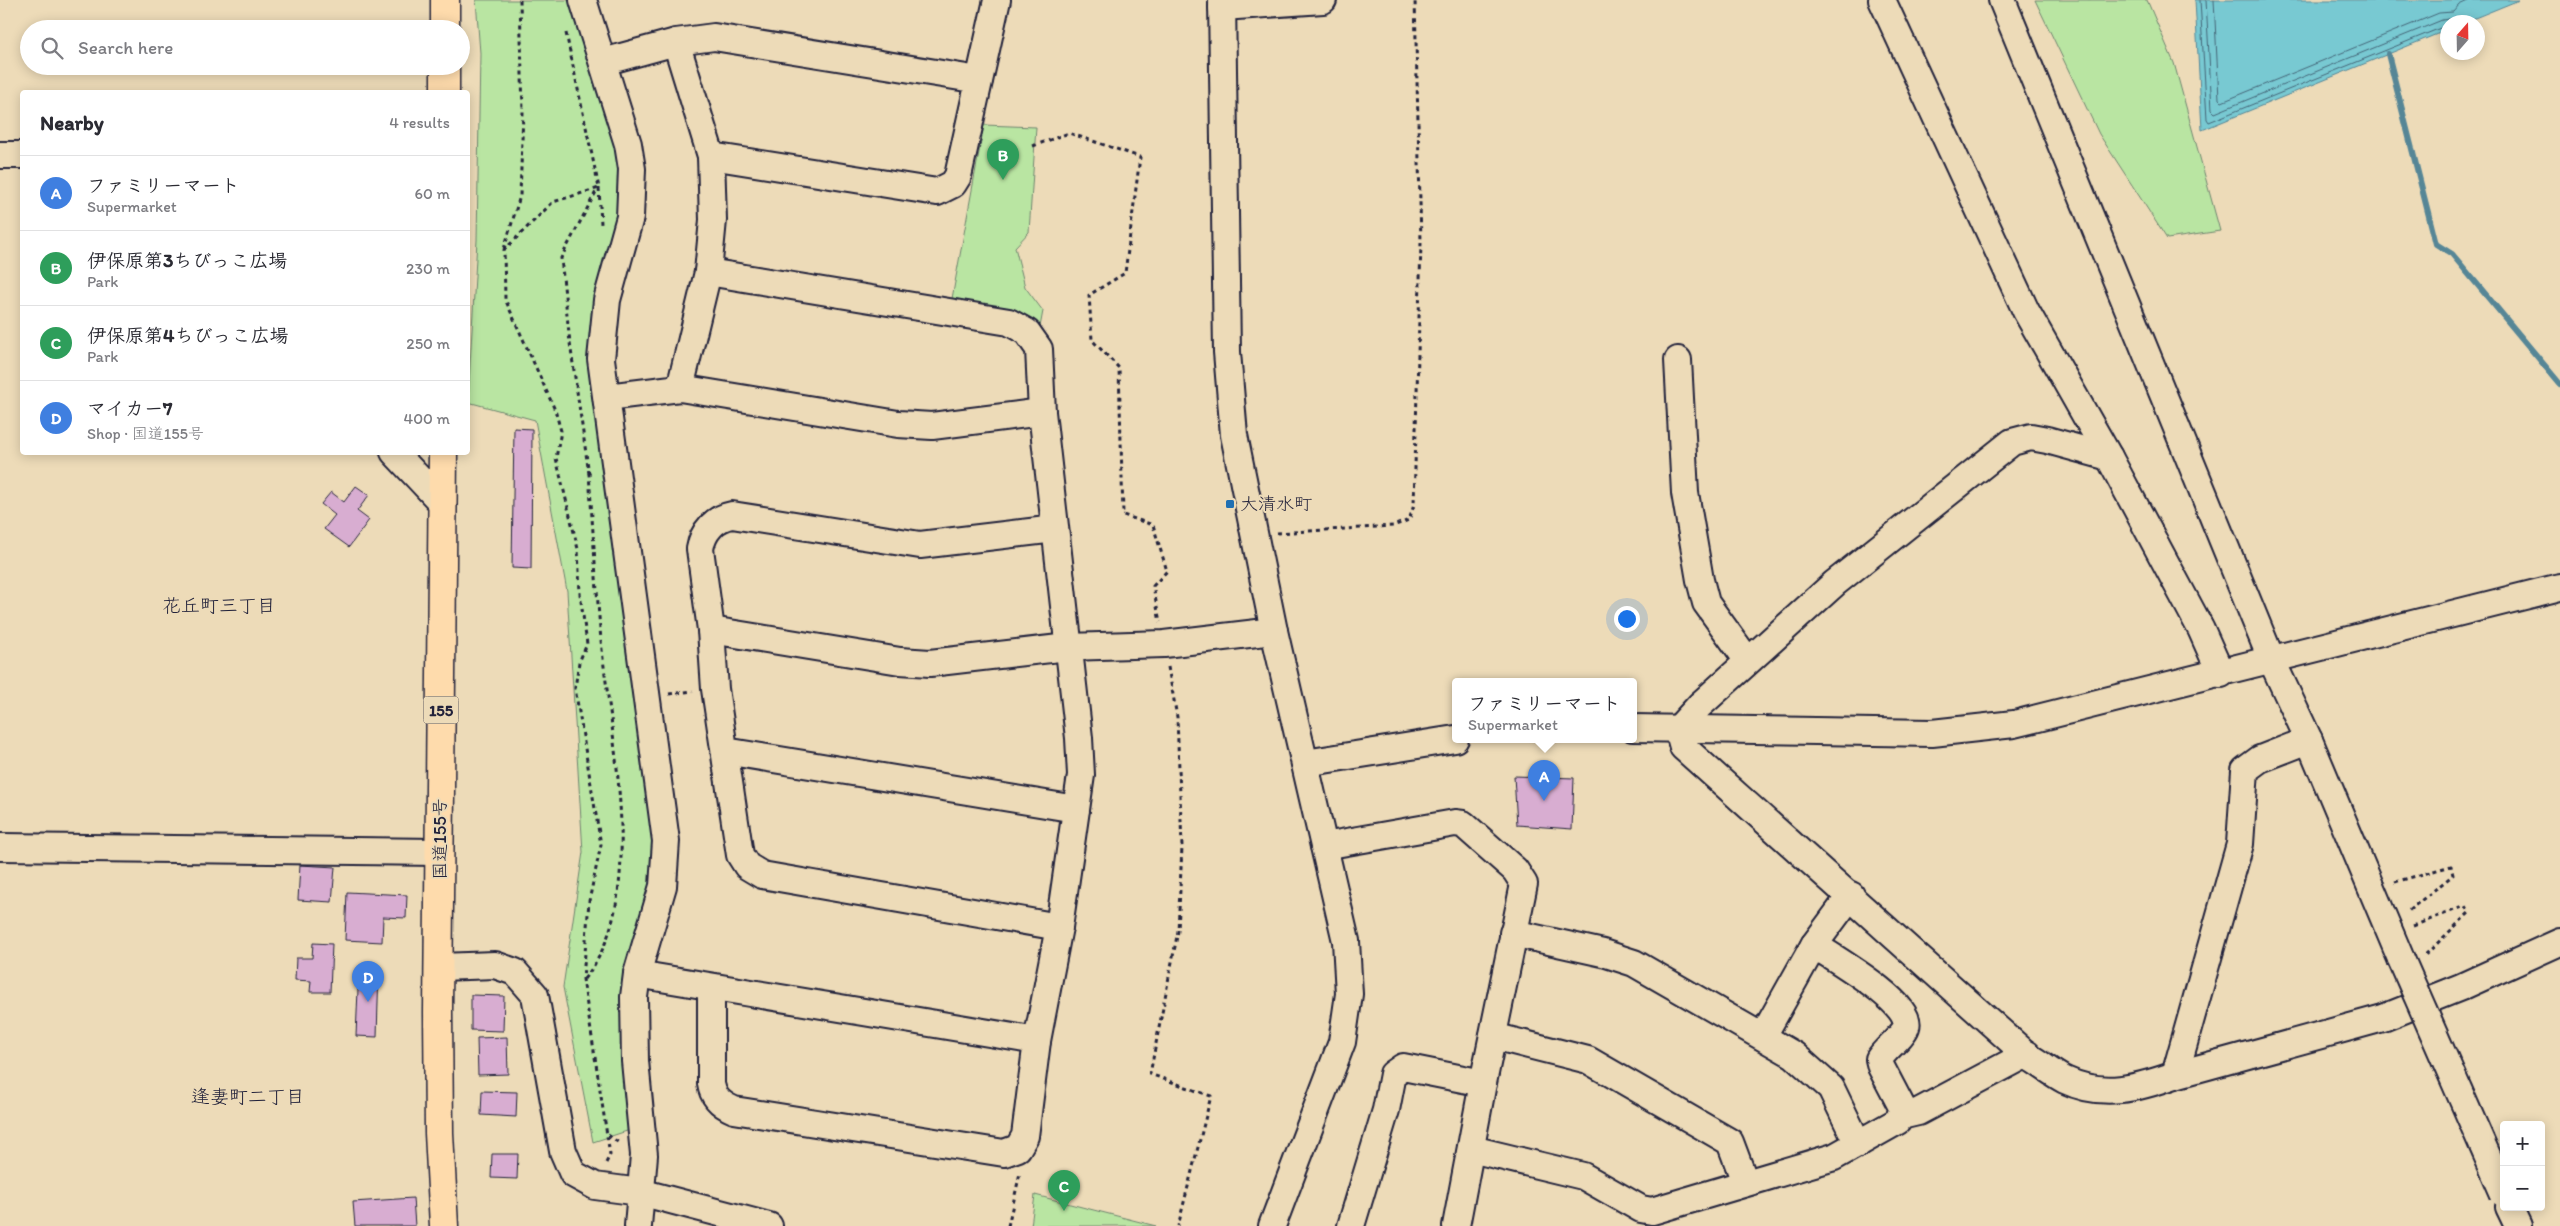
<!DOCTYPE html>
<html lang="en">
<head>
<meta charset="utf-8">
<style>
	:root { --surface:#fff; --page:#f7f7f7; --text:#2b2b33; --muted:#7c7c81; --line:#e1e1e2; --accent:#1f6fb2 }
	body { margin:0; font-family:Itim,"Klee One",sans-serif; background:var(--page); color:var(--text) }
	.controls { position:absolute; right:15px; bottom:15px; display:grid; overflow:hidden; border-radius:5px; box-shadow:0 2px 12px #0003 }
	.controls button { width:45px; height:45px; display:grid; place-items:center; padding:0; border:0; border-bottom:1px solid var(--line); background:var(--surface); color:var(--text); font:25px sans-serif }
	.compass { position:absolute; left:2440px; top:15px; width:45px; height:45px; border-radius:50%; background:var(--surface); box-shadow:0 2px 12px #0003; rotate:20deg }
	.you { position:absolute; left:1626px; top:618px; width:18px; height:18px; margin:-12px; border:4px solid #fff; border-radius:50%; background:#1a73e8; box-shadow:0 0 0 8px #1a73e833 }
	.badge { display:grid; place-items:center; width:32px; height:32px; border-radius:50%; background:var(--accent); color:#fff; font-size:16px; font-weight:700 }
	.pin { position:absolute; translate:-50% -41px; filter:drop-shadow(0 1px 2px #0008) }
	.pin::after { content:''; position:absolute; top:26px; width:18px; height:15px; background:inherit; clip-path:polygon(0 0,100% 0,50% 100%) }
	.popup { position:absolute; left:1452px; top:678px; width:185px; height:65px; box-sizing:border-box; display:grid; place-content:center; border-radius:5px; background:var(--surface); filter:drop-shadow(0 1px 4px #0005); font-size:16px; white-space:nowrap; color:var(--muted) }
	.popup b { font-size:19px; color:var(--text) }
	.popup::after { content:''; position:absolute; left:50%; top:100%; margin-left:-10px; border:10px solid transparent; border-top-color:var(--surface) }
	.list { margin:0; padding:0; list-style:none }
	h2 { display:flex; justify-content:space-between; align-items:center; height:65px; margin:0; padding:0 20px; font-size:21px }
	h2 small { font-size:16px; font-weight:400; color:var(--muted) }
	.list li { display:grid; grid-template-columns:32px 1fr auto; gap:15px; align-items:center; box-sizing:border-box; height:75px; padding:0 20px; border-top:1px solid var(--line) }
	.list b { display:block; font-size:19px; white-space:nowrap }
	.list p { margin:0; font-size:16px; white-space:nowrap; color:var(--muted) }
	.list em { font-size:16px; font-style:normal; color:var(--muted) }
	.icon { flex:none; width:28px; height:28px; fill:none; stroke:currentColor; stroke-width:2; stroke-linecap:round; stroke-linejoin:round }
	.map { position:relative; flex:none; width:2560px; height:1226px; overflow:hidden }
	.search { position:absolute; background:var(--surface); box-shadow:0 2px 12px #0003; left:20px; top:20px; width:450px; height:55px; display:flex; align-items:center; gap:12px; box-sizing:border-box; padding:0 18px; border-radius:28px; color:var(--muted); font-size:19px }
	.panel { position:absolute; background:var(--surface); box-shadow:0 2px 12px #0003; left:20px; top:90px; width:450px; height:365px; border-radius:5px }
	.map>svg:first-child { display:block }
</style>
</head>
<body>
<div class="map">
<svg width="2560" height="1226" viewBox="0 0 2560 1226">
	<rect width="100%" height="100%" fill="#eddbb8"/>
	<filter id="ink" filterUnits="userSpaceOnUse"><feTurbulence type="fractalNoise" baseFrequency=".02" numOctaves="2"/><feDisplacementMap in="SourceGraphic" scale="10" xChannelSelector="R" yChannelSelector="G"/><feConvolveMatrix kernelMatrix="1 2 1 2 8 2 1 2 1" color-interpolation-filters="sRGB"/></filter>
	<g filter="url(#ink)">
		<g fill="#b9e5a2" stroke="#6e846e">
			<polygon points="476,0 577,0 616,142 624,208 592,329 654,829 654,863 627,976 630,1130 593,1142 563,987 583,852 567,591 535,420 468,402 477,240 480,53"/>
			<polygon points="2035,0 2147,0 2174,63 2220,231 2167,239 2099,134"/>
			<polygon points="984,125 1036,127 1029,232 1015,247 1025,287 1043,311 1040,327 951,304"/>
			<polygon points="1035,1195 1156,1226 1031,1226"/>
		</g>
		<polygon fill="#78c9d2" stroke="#568696" points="2195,0 2519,0 2465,22 2448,22 2447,30 2202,130"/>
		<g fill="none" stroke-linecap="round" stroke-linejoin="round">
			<g stroke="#446577" stroke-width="1">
				<polyline points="2200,0 2207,119 2209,122 2448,25"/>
				<polyline points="2206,0 2212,110 2215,113 2442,20 2449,19 2455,22"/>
				<polyline points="2214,0 2219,99 2222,102 2439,13 2453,12 2459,5 2470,0"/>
			</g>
			<polyline stroke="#568696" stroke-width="6" points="2388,54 2436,244 2452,254 2560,384"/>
		</g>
		<g fill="#d8add1" stroke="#22223b">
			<polygon points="514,428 532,429 531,569 512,568"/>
			<polygon points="356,486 369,495 357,511 369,520 349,547 324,529 335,515 321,504 331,492 344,502"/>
			<polygon points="1514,776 1574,778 1572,829 1517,825"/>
			<polygon points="300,865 335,867 332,902 298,900"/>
			<polygon points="347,892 407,895 406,918 383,917 382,942 345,940"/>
			<polygon points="313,943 332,944 330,992 310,992 311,981 295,980 296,958 312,958"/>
			<polygon points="359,967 379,967 377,1037 356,1036"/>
			<polygon points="471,995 504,996 503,1031 471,1030"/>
			<polygon points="507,1037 508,1074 478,1075 477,1038"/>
			<polygon points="482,1091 517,1092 516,1117 481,1115"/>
			<polygon points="492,1154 518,1154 517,1179 491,1178"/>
			<polygon points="413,1198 415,1226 355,1226 353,1202"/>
		</g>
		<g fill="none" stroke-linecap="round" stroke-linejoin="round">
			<g stroke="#22223b" stroke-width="30">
				<g id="minor">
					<polyline points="583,0 628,144 632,169 630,217 607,300 601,359 666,841 663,886 637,974 634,997 635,1061 644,1155 638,1226"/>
					<polyline points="1222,0 1227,352 1234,435 1274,631 1346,941 1349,994 1342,1042 1272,1226"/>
					<polyline points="1882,0 2026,311 2109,457 2201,629 2221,674"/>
					<polyline points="2002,0 2272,661 2309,740 2401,959"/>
					<polyline points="1222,7 1323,0"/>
					<polyline points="603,62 676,42 714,37 979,80"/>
					<polyline points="0,155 22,155"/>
					<polyline points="711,156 937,192 953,184 958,176 997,0"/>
					<path d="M708,272l301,50 18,10 12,17 3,63 37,326 2,37 -22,152 -22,114 -12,95 -7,12 -14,5 -270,-43c-12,-5 -21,-12 -23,-26v-95"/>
					<polyline points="1678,360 1685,493 1700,580 1706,603 1748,661"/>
					<polyline points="680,388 898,424 932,426 1042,412"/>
					<polyline points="607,397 680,388 708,272 713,220 711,156 676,42"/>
					<polyline points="394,452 443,504"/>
					<path d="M2109,457l-62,-17 -16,-3 -19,5 -177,141 -135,122 -22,24 5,18 346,310c12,7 24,17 36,23 38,18 73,8 110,-5l208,-57 78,-31 99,-45"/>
					<path d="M1055,529l-135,16 -188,-30c-17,3 -29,16 -32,34l11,81 4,59 25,166 7,11 15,9 297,52"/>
					<polyline points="711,630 900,661 930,663 1068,647 1164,644 1274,631"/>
					<polyline points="1633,728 1932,733 2014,724 2560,587"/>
					<polyline points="725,751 1076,809"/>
					<polyline points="1305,763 1455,739"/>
					<polyline points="1324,846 1455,823 1463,824 1515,870 1524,884 1483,1083 1456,1226"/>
					<polyline points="0,847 439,852"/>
					<polyline points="1513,933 1603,953 1634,963 1794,1055 1831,1088 1858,1144"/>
					<polyline points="440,967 495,965 515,972 535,995 563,1151 573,1174 595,1186 640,1192 769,1226"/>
					<polyline points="637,974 1037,1041"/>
					<polyline points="1493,1036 1588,1060 1730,1142 1745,1182"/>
					<polyline points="1763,1036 1814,945 1851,895"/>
					<polyline points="2175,1075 2240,844 2245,770 2260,759 2309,740"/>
					<polyline points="1901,1116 1918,1112 2027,1054"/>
					<path d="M1471,1149l112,27 58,33 11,2 182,-54 64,-36 5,-12 -22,-42 -2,-8c6,-10 24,-23 27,-32 8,-23 -74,-70 -92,-82"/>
					<polyline points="2509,1207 2518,1226"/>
					<polyline points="1351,1226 1386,1110 1393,1074 1403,1067 1483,1083"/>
				</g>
			</g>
			<g stroke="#22223b" stroke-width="31">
				<g id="highway">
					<polyline points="445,29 445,0"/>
					<polyline points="445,92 445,66"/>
					<polyline points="443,452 438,1012 439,1133 444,1226"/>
				</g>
			</g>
			<g stroke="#22223b" stroke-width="3" stroke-dasharray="4 4" stroke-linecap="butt">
				<polyline points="566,33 599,188 553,202 504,250 505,299 555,410 561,431 556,458 578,549 580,594 587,644 579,662 575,688 601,845 589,901 583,979 610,1155 606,1163"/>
				<polyline points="1033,146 1069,133 1140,157 1125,273 1089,295 1092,340 1119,368 1123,515 1153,525 1167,571 1153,586 1160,622"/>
				<polyline points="599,188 601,224"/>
				<polyline points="504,249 520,196 523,112 520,0"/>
				<polyline points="589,474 570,343 561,258 598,188"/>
				<polyline points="1277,533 1393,526 1409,520 1414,505 1421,242 1415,0"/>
				<polyline points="1168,667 1177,717 1182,847 1178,931 1150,1074 1211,1096 1178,1226"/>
				<polyline points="669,694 693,691"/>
				<polyline points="2395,882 2451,866 2453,875 2407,912"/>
				<polyline points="2413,926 2465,906 2469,913 2424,956"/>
				<path d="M584,979c66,-78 26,-245 17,-339 -5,-55 -8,-111 -12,-166l3,-3"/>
				<polyline points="608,1135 619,1143"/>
				<polyline points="1008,1226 1020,1173"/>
			</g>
			<use href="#minor" stroke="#eddbb8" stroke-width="26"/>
			<use href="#highway" stroke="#fedbac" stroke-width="28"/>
			<g stroke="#22223b" stroke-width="30" stroke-linecap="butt">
				<polyline id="minor-bridge" points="2401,959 2504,1194"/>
			</g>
			<use href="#minor-bridge" stroke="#eddbb8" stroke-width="26"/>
		</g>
	</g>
	<rect fill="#1f6fb2" stroke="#eddbb8" stroke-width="2" x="1225" y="499" width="10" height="10" rx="2.5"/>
	<g text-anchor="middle" stroke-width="4" stroke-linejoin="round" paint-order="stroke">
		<rect fill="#eddbb8" stroke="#5f5a60" stroke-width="1" x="423.5" y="696.5" width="35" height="27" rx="4"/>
		<g font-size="16" font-weight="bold" fill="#22223b">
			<text x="441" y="716">155</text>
		</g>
		<g font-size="18" fill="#22223b" stroke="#eddbb8" text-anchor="start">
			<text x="1240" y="510">大清水町</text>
		</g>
		<g font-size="18" fill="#22223b" stroke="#eddbb8">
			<text transform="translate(440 839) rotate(-90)" y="6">国道155号</text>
		</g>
		<g font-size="19" fill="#22223b" stroke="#eddbb8">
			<text x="219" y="612">花丘町三丁目</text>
			<text x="248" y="1103">逢妻町二丁目</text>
		</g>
	</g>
</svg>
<div class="controls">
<button>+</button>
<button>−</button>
</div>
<svg class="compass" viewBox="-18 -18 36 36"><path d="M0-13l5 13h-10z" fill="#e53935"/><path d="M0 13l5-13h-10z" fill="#7c7c81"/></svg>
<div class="you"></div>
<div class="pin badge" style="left:1544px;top:801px;background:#3f7fe0">A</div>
<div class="popup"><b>ファミリーマート</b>Supermarket</div>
<div class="pin badge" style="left:1003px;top:180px;background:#2e9e5b">B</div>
<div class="pin badge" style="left:1064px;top:1211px;background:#2e9e5b">C</div>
<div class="pin badge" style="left:368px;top:1002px;background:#3f7fe0">D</div>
<div class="search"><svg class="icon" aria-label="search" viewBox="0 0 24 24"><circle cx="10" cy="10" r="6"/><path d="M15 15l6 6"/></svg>Search here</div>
<section class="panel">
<h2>Nearby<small>4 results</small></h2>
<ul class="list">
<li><span class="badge" style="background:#3f7fe0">A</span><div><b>ファミリーマート</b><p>Supermarket</p></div><em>60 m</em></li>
<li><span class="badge" style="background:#2e9e5b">B</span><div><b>伊保原第3ちびっこ広場</b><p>Park</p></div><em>230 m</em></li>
<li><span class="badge" style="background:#2e9e5b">C</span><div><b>伊保原第4ちびっこ広場</b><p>Park</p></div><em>250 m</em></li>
<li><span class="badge" style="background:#3f7fe0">D</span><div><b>マイカー7</b><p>Shop · 国道155号</p></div><em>400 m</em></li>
</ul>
</section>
</div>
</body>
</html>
